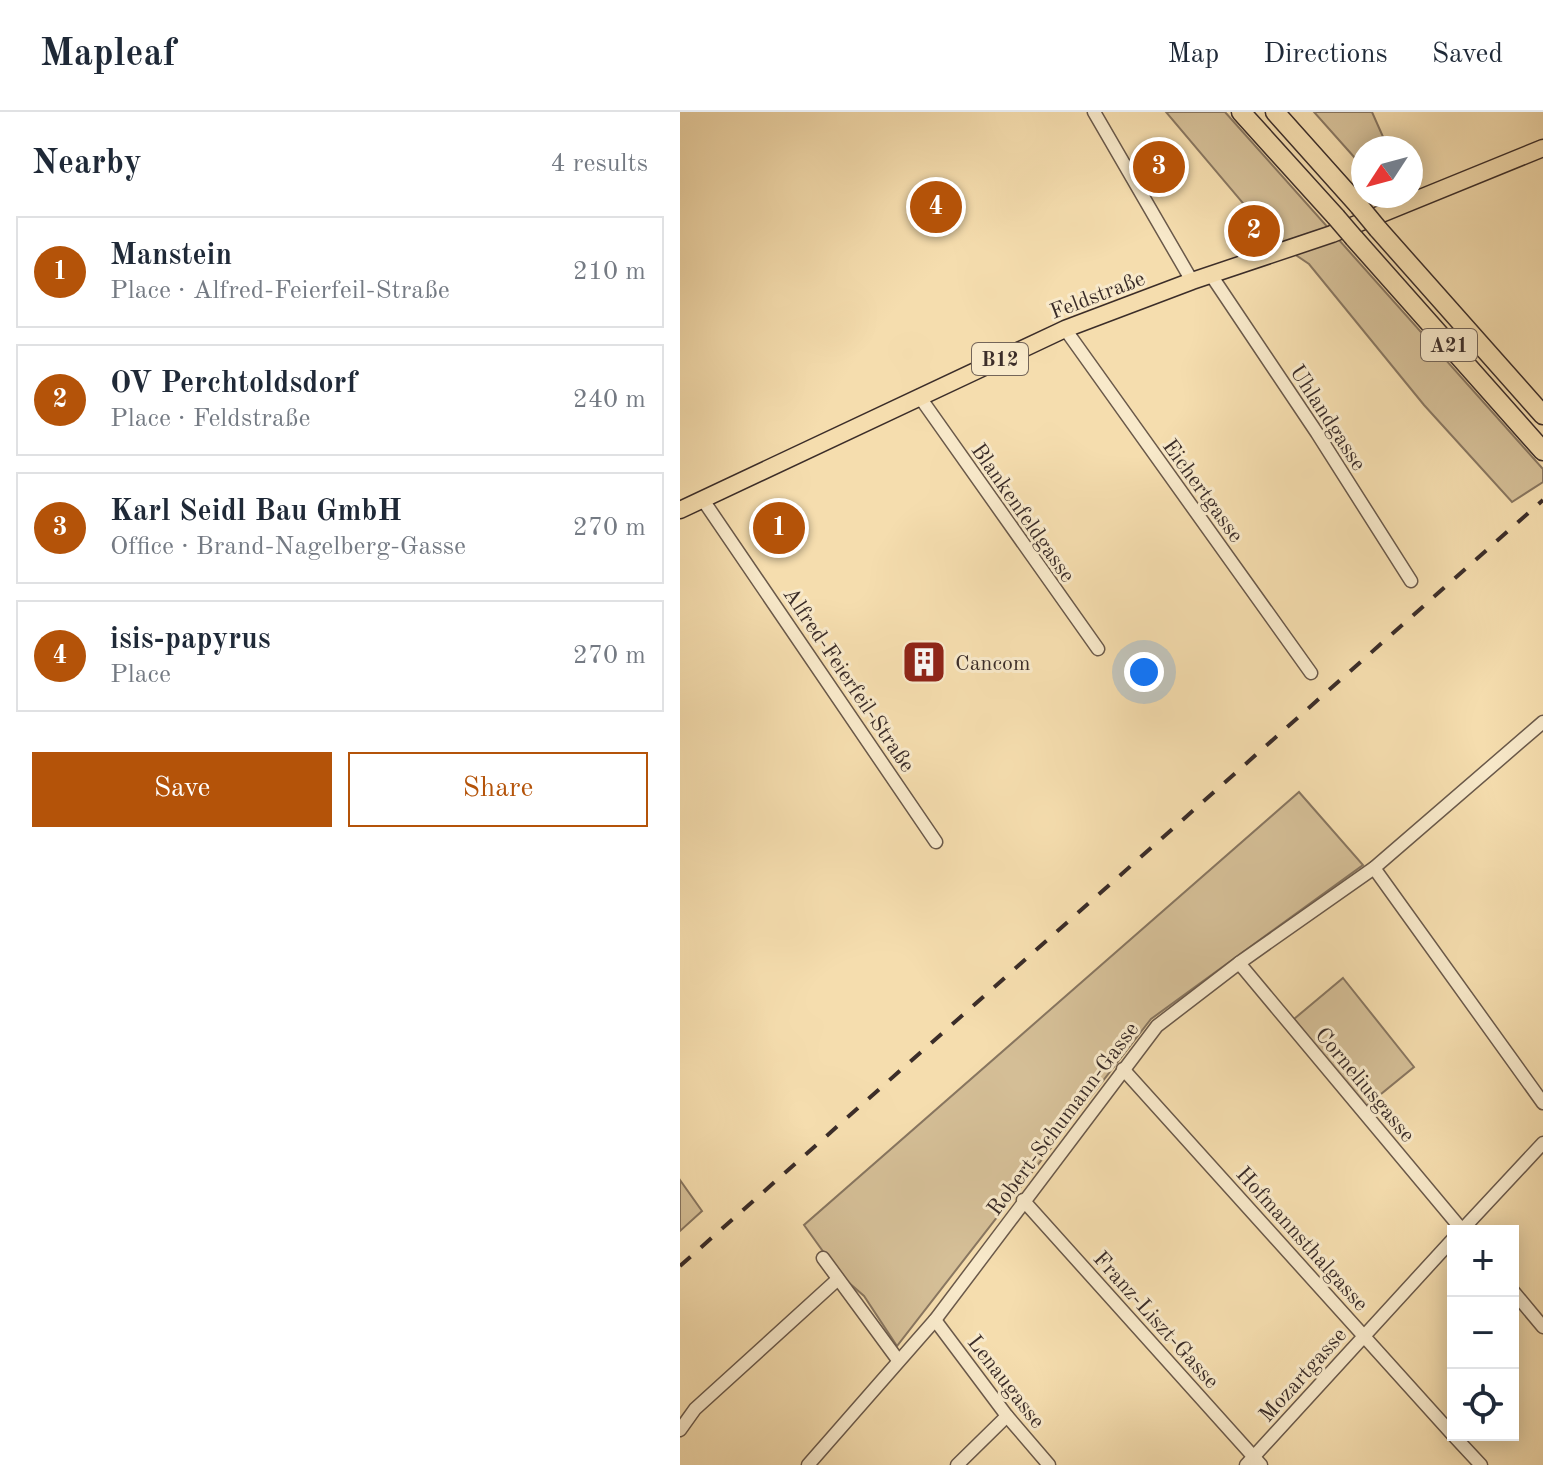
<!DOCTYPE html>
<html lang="en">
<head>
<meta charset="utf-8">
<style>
	:root { --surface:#fff; --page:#f2f2f3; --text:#1f2937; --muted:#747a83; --line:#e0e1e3; --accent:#b45309 }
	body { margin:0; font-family:"Old Standard TT",serif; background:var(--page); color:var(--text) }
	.controls { position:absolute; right:24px; bottom:24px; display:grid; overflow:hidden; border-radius:0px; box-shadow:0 4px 20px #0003 }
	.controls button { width:72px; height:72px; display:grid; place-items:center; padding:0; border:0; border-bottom:2px solid var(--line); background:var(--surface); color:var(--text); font:40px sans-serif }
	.compass { position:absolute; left:671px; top:24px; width:72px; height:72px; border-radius:50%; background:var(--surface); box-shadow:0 4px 20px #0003; rotate:234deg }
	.you { position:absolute; left:464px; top:560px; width:28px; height:28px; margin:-20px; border:6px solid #fff; border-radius:50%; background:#1a73e8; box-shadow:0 0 0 12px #1a73e833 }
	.badge { display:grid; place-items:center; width:52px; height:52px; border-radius:50%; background:var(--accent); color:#fff; font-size:26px; font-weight:700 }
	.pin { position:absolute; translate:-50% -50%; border:4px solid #fff; box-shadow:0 2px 8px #0006 }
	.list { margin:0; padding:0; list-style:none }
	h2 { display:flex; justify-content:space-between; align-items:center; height:104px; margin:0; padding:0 32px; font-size:34px }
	h2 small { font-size:26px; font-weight:400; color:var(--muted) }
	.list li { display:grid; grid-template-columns:52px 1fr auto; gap:24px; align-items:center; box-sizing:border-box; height:112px; margin:0 16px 16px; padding:0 16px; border:2px solid var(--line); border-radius:0px }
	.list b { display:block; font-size:30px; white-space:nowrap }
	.list p { margin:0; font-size:26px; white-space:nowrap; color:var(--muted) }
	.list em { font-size:26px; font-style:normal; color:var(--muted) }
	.actions { display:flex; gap:16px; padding:24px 32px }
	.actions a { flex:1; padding:18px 0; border:2px solid var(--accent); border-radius:0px; text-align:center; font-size:28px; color:var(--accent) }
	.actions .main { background:var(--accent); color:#fff }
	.icon { flex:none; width:44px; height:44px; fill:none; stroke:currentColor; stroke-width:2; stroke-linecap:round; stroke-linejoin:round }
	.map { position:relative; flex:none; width:863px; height:1353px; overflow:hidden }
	header { display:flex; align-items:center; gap:48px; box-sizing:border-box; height:112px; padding:0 40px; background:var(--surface); border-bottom:2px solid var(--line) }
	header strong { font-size:38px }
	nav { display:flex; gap:44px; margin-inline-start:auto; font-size:28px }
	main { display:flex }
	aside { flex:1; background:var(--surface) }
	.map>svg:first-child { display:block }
</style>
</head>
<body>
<header>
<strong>Mapleaf</strong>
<nav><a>Map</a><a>Directions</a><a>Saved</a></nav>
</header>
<main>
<aside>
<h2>Nearby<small>4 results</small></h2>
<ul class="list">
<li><span class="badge">1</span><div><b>Manstein</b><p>Place · Alfred-Feierfeil-Straße</p></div><em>210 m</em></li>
<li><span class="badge">2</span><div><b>OV Perchtoldsdorf</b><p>Place · Feldstraße</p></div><em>240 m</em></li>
<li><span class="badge">3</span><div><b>Karl Seidl Bau GmbH</b><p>Office · Brand-Nagelberg-Gasse</p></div><em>270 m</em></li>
<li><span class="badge">4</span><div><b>isis-papyrus</b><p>Place</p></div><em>270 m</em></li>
</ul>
<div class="actions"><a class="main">Save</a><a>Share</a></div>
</aside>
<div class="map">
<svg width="863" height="1353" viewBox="0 0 863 1353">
	<rect width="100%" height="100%" fill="#f5ddae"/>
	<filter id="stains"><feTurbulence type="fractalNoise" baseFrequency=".0025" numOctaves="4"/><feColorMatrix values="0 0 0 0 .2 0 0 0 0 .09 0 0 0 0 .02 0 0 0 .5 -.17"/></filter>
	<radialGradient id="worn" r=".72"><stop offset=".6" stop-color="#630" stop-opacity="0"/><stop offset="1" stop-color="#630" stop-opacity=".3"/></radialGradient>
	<g fill="#d5bf97" stroke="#887660" stroke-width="2">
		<polygon points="486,0 545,0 863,357 863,370 832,390 744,293 629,152 595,129"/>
		<polygon points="634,0 692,0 708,36 683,36 683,55"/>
		<polygon points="619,680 683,753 471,907 217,1234 184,1184 160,1163 124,1113"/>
		<polygon points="663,866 734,955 685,995 614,907"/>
		<polygon points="0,1068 22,1099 0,1119"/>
	</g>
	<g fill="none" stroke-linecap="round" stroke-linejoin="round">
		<g stroke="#6a594a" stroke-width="15">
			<g id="minor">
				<polyline points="414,0 512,169"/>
				<polyline points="531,163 637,321 731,469"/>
				<polyline points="385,217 631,561"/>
				<polyline points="239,284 418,537"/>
				<polyline points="23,388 256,730"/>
				<polyline points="694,756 863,991"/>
				<polyline points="559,851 783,1119"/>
				<polyline points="443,957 773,1323"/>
				<polyline points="343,1088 581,1353"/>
				<polyline points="781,1119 863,1031"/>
				<polyline points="143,1146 218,1248"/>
				<polyline points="833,1179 863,1215"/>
				<polyline points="255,1208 327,1304 369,1353"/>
				<polyline points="0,1318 15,1297 158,1167"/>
				<polyline points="773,1323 801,1353"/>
				<polyline points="128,1353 255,1208 477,914 559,851 694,756 863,610"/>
				<polyline points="277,1353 327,1304"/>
				<polyline points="566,1353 773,1127"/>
			</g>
		</g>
		<g stroke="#3b2d29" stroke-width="19">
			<polyline id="major" points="0,398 385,217 512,169 652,122 863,36"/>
		</g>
		<g stroke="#3b2d29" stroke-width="21">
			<g id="highway">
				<polyline points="561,0 656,105"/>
				<polyline points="595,0 679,94"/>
				<polyline points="698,117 863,303"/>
				<polyline points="674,126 863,339"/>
			</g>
		</g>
		<use href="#minor" stroke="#f8e9ca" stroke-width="12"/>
		<use href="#major" stroke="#f5ddae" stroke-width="16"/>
		<use href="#highway" stroke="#f5ddae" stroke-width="18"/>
		<polyline stroke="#3b2d29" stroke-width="4" stroke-dasharray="14 14" stroke-linecap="butt" points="0,1154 863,388"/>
		<g stroke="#3b2d29" stroke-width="21" stroke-linecap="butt">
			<g id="highway-bridge">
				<polyline points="679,94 698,117"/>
				<polyline points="656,105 674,126"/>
			</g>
		</g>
		<use href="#highway-bridge" stroke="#f5ddae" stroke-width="18"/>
	</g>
	<defs>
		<g id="building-square" transform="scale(2.3)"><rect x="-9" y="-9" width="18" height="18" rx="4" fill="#8f2418" stroke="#f8e9ca"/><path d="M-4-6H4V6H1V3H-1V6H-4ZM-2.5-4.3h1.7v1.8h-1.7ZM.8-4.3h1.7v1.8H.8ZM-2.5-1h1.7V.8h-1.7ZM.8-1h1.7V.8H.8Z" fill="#fff"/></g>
	</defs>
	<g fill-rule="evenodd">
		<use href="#building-square" x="244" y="550"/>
	</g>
	<g text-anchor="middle" stroke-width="6" stroke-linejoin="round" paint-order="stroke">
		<g fill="#f8e9ca" stroke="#746559" stroke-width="2">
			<rect x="741" y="217" width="56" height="32" rx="6"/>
			<rect x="292" y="231" width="56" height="32" rx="6"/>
		</g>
		<g font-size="20" font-weight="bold" fill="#3b2d29">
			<text x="769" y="240">A21</text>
			<text x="320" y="254">B12</text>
		</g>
		<g font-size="22" fill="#3b2d29" stroke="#f8e9ca">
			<text transform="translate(417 182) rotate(-21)" y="8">Feldstraße</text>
			<text transform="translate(649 305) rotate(57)" y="8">Uhlandgasse</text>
			<text transform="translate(524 378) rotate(54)" y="8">Eichertgasse</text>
			<text transform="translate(344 400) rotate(55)" y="8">Blankenfeldgasse</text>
			<text transform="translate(170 567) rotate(56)" y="8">Alfred-Feierfeil-Straße</text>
			<text transform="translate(686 972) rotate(50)" y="8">Corneliusgasse</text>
			<text transform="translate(382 1006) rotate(-53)" y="8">Robert-Schumann-Gasse</text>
			<text transform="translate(623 1126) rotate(48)" y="8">Hofmannsthalgasse</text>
			<text transform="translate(477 1207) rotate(48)" y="8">Franz-Liszt-Gasse</text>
			<text transform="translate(622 1262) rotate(-48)" y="8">Mozartgasse</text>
			<text transform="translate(327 1269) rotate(52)" y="8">Lenaugasse</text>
		</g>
		<g font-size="22" fill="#3b2d29" stroke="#f8e9ca" text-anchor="start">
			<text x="275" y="558">Cancom</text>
		</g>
	</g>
	<rect width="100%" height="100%" filter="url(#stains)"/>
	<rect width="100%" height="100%" fill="url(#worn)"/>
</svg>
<div class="controls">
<button>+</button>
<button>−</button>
<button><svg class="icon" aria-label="locate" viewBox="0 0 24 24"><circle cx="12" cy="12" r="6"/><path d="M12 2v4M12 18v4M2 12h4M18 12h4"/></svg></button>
</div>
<svg class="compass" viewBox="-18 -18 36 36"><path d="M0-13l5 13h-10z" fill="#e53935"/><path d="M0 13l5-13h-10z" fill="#747a83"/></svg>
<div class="you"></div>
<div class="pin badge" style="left:99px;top:416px">1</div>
<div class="pin badge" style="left:574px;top:119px">2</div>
<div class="pin badge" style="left:479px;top:55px">3</div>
<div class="pin badge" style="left:256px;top:95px">4</div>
</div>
</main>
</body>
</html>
